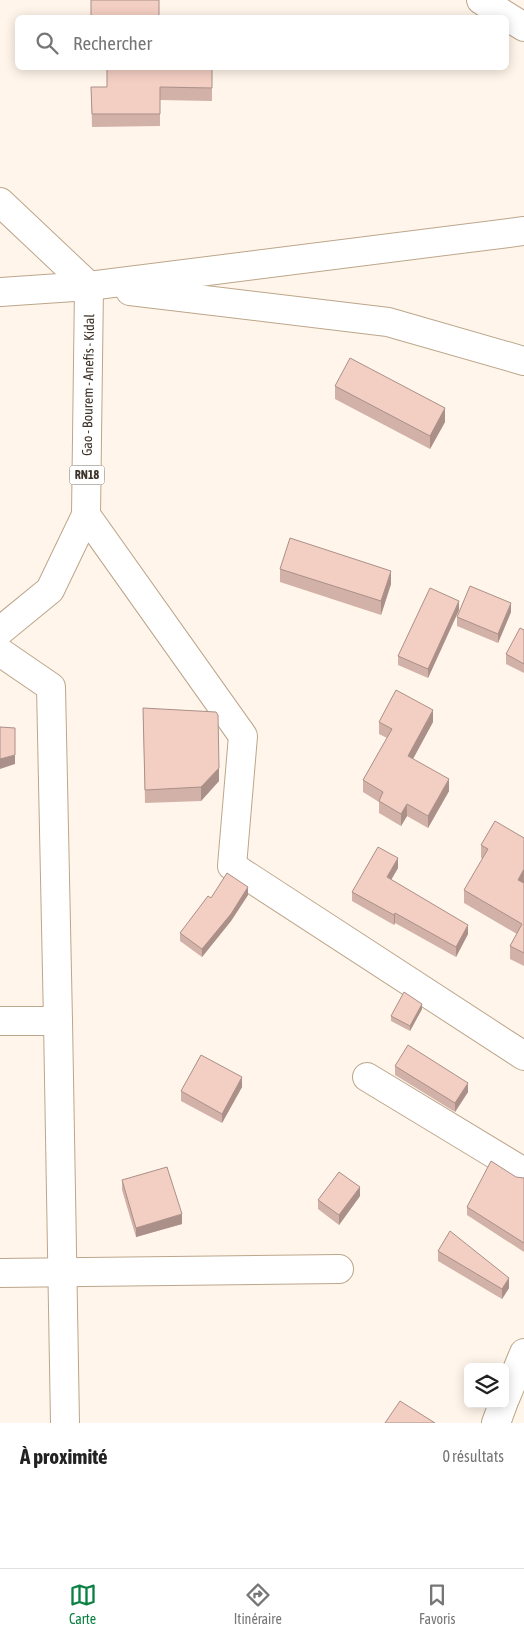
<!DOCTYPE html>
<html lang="fr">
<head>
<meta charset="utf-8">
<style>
	:root { --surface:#fff; --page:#f2f2f2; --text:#222; --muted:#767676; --line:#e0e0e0; --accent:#0b8043 }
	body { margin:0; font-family:"Asap Condensed",sans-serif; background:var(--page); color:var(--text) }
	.controls { position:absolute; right:15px; bottom:15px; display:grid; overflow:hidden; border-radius:8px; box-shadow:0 2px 12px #0003 }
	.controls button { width:45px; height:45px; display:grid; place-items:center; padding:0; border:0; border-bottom:1px solid var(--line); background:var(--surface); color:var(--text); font:25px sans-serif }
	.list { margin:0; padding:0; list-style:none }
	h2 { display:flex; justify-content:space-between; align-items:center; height:65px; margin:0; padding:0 20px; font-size:21px }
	h2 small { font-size:16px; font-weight:400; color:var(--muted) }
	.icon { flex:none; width:28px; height:28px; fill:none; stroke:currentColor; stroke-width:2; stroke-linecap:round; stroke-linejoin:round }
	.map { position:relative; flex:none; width:524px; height:1423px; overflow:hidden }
	.search { position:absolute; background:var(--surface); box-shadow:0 2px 12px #0003; left:15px; right:15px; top:15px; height:55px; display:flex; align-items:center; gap:12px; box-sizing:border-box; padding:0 18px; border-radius:8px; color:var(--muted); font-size:19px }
	.sheet { height:145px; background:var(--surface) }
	nav { display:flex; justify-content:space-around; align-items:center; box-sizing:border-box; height:70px; border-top:1px solid var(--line); background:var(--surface); font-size:14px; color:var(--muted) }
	nav a { display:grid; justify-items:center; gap:2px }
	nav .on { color:var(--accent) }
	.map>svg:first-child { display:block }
</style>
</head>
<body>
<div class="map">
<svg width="524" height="1423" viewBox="0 0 524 1423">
	<rect width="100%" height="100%" fill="#fff5ea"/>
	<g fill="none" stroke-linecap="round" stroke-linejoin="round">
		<g stroke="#bca68b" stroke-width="30">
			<g id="street">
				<polyline points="481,0 524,27"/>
				<polyline points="130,291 388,322 524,361"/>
				<polyline points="0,292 89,286 524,231"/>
				<polyline points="86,515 243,736 232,866 524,1056"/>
				<polyline points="0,652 51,687 58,1021 65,1423"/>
				<polyline points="0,1021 58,1021"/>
				<polyline points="367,1077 524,1172"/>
				<polyline points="0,1273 339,1269"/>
				<polyline points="505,1399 524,1353"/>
				<polyline points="496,1423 503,1404"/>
			</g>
		</g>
		<g stroke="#bca68b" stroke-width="30">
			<polyline id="primary" points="0,202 89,286 86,515 50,590 0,631"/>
		</g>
		<use href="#street" stroke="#fff" stroke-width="28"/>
		<use href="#primary" stroke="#fff" stroke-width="28"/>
	</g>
	<g fill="#d1b1a8">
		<polygon points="212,68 212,101 160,100 160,126 92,127 91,87 107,87"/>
		<polygon points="335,386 445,422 430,449 335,399"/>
		<polygon points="280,569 391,584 381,615 280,582"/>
		<polygon points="459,610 428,678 398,665 398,656"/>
		<polygon points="511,612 498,643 457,626 457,617"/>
		<polygon points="524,630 524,673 506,664 506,654"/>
		<polygon points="143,708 219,781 201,801 145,803"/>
		<polygon points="379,722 433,722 413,759 449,791 428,828 407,816 401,826 379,813 379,802 363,792 363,780 387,738 379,734"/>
		<polygon points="495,821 524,883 524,966 510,959 510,946 517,934 464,903 464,890 483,859 481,858 481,845"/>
		<polygon points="398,868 391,880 468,934 456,957 395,923 394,925 352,901 352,892"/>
		<polygon points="248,895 231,921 202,957 180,941 180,933 211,898"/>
		<polygon points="422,1009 410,1031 391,1021 391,1016"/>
		<polygon points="395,1066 468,1092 455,1112 395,1075"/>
		<polygon points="242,1087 222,1123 181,1101 181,1091"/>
		<polygon points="516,1177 524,1178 524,1252 467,1215 467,1207"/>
		<polygon points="122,1180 182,1224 136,1237 122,1190"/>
		<polygon points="360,1196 339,1225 318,1209 318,1200"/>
		<polygon points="438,1251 509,1288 502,1299 438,1261"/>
	</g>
	<g fill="#aa9088">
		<polygon points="445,408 445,422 430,449 430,436"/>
		<polygon points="391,571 391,584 381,615 381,601"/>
		<polygon points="459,601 459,610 428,678 428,669"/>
		<polygon points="511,603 511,612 498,643 498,634"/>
		<polygon points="433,710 433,722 408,768 408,756"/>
		<polygon points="15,755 15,764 0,769 0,759"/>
		<polygon points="219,768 219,781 201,801 201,787"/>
		<polygon points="449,779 449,791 428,828 428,816"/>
		<polygon points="407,804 407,816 401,826 401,814"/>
		<polygon points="398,858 398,868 387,887 387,877"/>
		<polygon points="524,869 524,882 518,893 518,880"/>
		<polygon points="248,887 248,895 231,921 202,957 202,949"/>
		<polygon points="395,913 395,923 394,925 394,915"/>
		<polygon points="468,925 468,934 456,957 456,947"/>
		<polygon points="422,1004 422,1009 410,1031 410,1026"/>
		<polygon points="242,1077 242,1087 222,1123 222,1114"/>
		<polygon points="468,1083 468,1092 455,1112 455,1103"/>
		<polygon points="360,1187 360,1196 339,1225 339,1215"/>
		<polygon points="182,1214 182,1224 136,1237 136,1228"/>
		<polygon points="509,1278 509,1288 502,1299 502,1289"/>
	</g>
	<g fill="#f3cec3" stroke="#aa9088">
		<rect x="91" y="0" width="68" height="18"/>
		<polygon points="107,68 212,68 212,88 160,87 160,114 92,114 91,87 107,87"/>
		<polygon points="350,358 445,408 430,436 335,386"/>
		<polygon points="290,538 391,571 381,601 280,569"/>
		<polygon points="470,586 511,603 498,634 457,617"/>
		<polygon points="430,588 459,601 428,669 398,656"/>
		<polygon points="520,628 524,630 524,664 506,654"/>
		<polygon points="396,690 433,710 408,756 449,779 428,816 407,804 401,814 379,801 383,792 363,780 392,729 379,722"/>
		<polygon points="143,708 216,712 218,715 219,768 201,787 145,790"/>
		<polygon points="0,727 15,728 15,755 0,759"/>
		<polygon points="495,821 524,838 524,869 518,880 524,883 524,953 510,946 522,924 464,890 488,849 481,845"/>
		<polygon points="378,847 398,858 387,877 468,925 456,947 395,913 394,915 352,892"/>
		<polygon points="227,873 248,887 231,914 202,949 180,933 208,896 211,898"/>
		<polygon points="404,992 422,1004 410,1026 391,1016"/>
		<polygon points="408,1045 468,1083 455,1103 395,1066"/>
		<polygon points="201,1055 242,1077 222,1114 181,1091"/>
		<polygon points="491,1161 516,1177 524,1178 524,1243 467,1207"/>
		<polygon points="167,1167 182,1214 136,1228 122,1180"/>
		<polygon points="339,1172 360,1187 339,1215 318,1200"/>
		<polygon points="450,1231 509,1278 502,1289 438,1251"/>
		<polygon points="400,1401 435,1423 385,1423"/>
	</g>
	<g text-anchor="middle" stroke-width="4.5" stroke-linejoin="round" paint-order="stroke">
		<rect fill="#fff" stroke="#777069" stroke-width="1" x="69.5" y="465.5" width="35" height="19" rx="4"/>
		<g font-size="12" font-weight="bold" fill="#3d3329">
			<text x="87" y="479">RN18</text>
		</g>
		<g font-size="14" fill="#3d3329" stroke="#fff">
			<text transform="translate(88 385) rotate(-89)" y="5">Gao - Bourem - Anefis - Kidal</text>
		</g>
	</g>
</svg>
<div class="controls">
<button><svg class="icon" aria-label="layers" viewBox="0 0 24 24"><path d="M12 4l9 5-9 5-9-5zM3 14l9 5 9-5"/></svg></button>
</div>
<div class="search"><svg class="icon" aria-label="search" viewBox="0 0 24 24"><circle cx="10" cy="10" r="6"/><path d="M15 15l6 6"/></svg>Rechercher</div>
</div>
<section class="sheet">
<h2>À proximité<small>0 résultats</small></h2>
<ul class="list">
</ul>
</section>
<nav>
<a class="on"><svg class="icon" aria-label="map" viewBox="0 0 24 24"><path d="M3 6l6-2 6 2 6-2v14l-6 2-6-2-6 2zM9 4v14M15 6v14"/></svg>Carte</a>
<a><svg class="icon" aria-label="directions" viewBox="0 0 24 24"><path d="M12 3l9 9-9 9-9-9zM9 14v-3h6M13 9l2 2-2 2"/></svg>Itinéraire</a>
<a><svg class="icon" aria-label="saved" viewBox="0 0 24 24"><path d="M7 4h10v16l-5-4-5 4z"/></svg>Favoris</a>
</nav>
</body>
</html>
